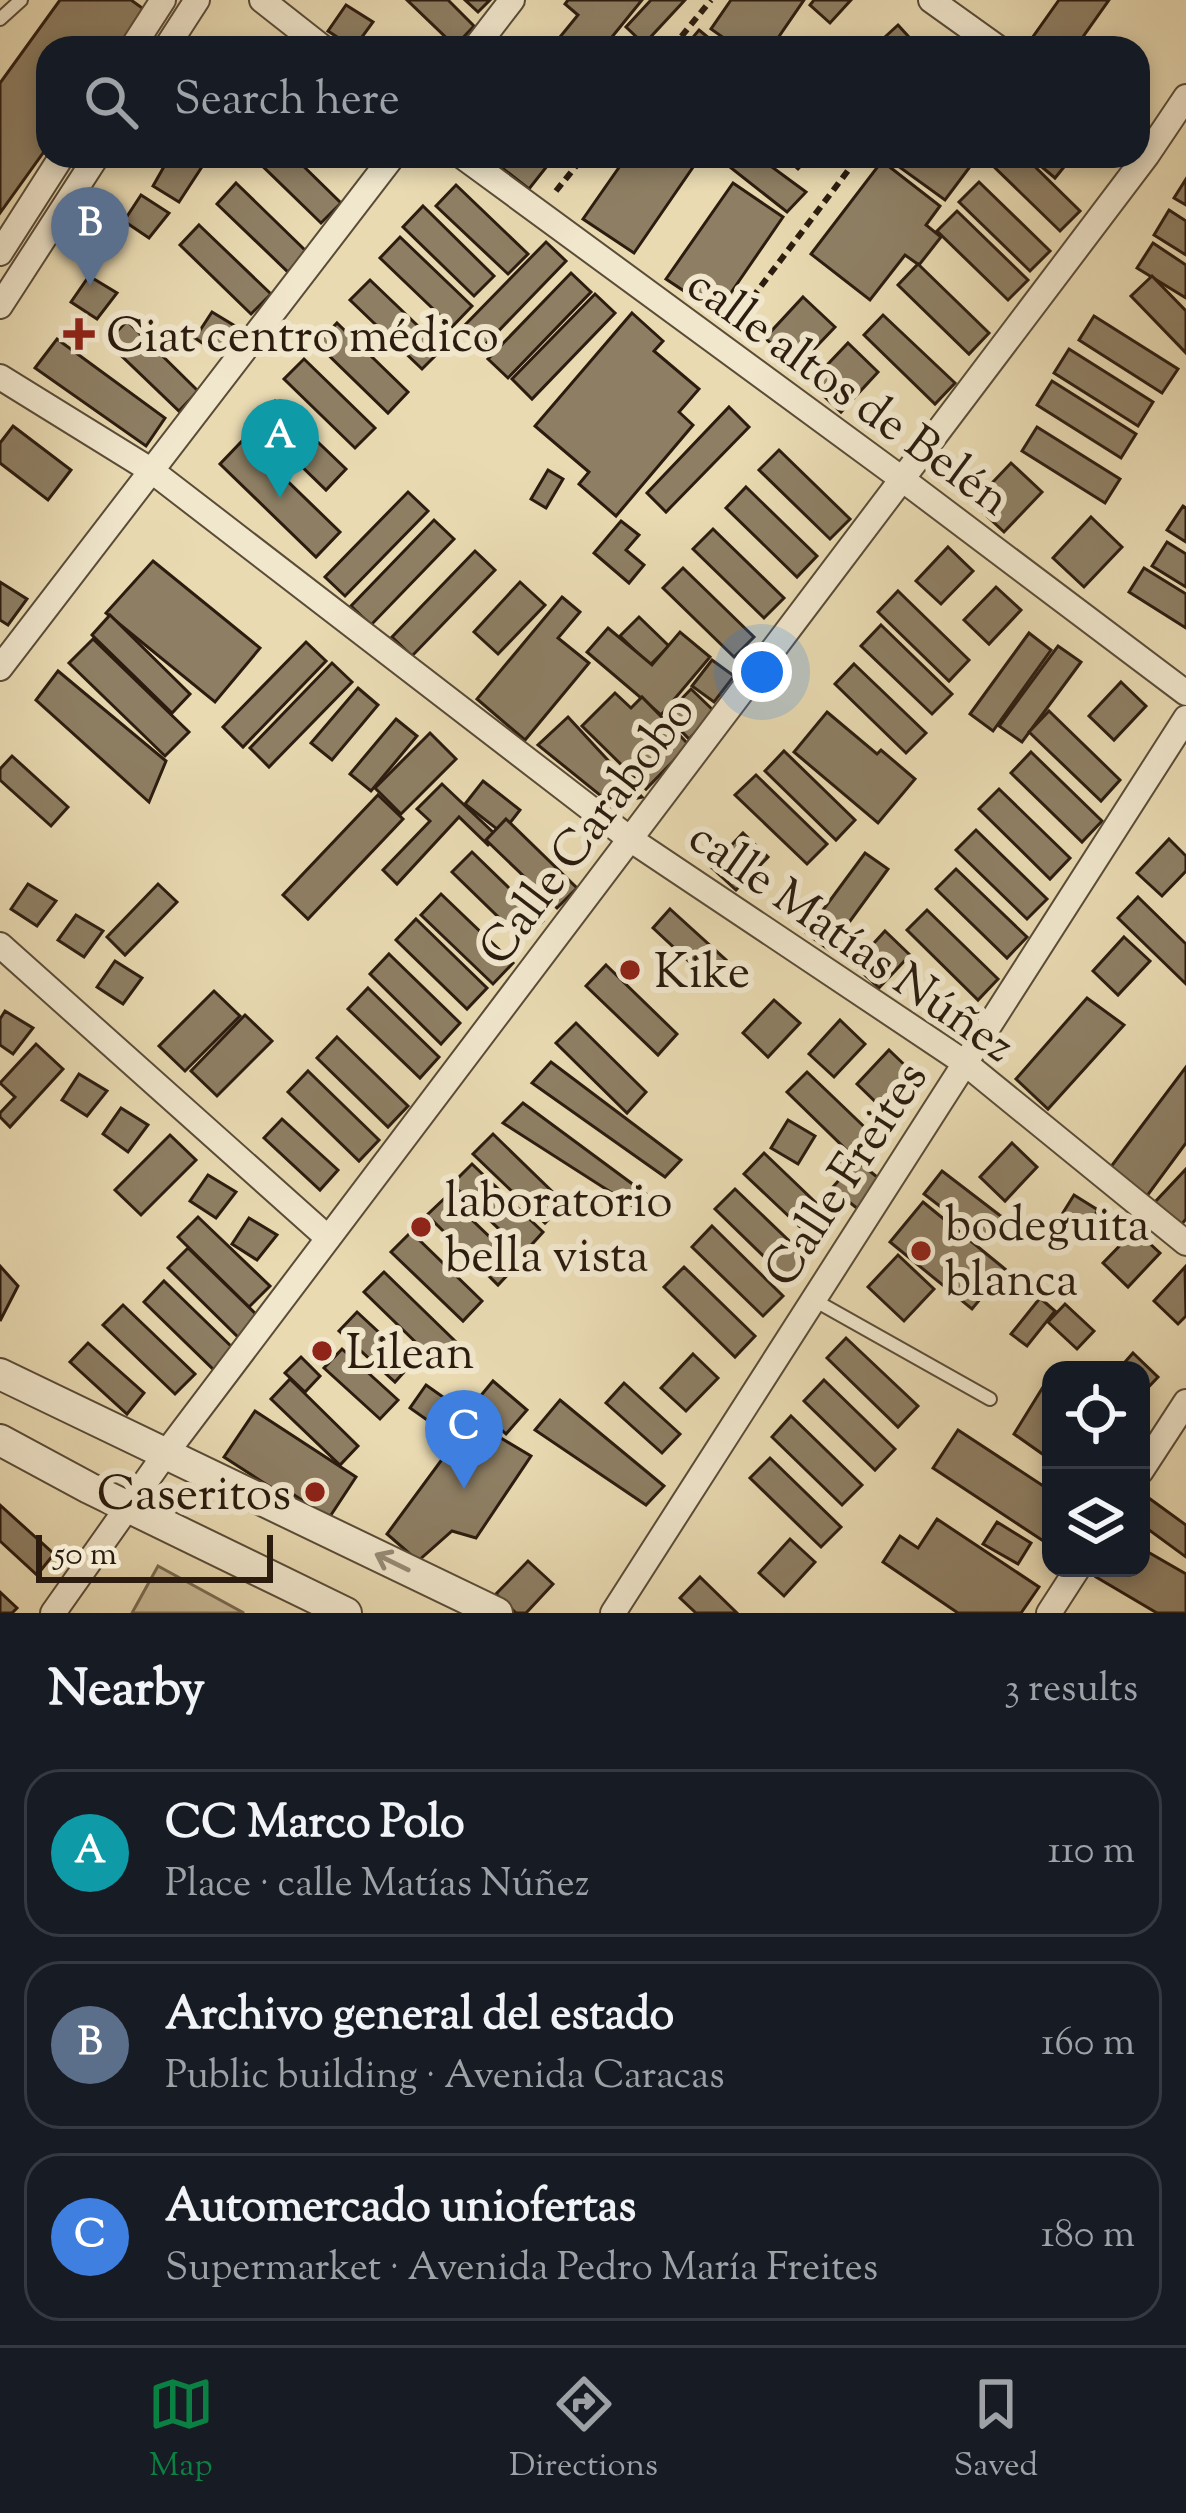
<!DOCTYPE html>
<html lang="en">
<head>
<meta charset="utf-8">
<style>
	:root { --surface:#171b24; --page:#20242c; --text:#f1f3f6; --muted:#9ea1a6; --line:#363941; --accent:#0b8043 }
	body { margin:0; font-family:"Sorts Mill Goudy",serif; background:var(--page); color:var(--text) }
	.controls { position:absolute; right:36px; bottom:36px; display:grid; overflow:hidden; border-radius:24px; box-shadow:0 6px 18px #0003 }
	.controls button { width:108px; height:108px; display:grid; place-items:center; padding:0; border:0; border-bottom:3px solid var(--line); background:var(--surface); color:var(--text); font:60px sans-serif }
	.scale { position:absolute; left:36px; bottom:30px; width:237px; box-sizing:border-box; padding-left:12px; border:6px solid #2b1c0f; border-top:0; font-size:33px; line-height:42px; white-space:nowrap; color:#2b1c0f; -webkit-text-stroke:9px #f1e7cd; paint-order:stroke }
	.you { position:absolute; left:762px; top:672px; width:42px; height:42px; margin:-30px; border:9px solid #fff; border-radius:50%; background:#1a73e8; box-shadow:0 0 0 18px #1a73e833 }
	.badge { display:grid; place-items:center; width:78px; height:78px; border-radius:50%; background:var(--accent); color:#fff; font-size:39px; font-weight:700 }
	.pin { position:absolute; translate:-50% -99px; filter:drop-shadow(0 3px 6px #0008) }
	.pin::after { content:''; position:absolute; top:63px; width:42px; height:36px; background:inherit; clip-path:polygon(0 0,100% 0,50% 100%) }
	.list { margin:0; padding:0; list-style:none }
	h2 { display:flex; justify-content:space-between; align-items:center; height:156px; margin:0; padding:0 48px; font-size:51px }
	h2 small { font-size:39px; font-weight:400; color:var(--muted) }
	.list li { display:grid; grid-template-columns:78px 1fr auto; gap:36px; align-items:center; box-sizing:border-box; height:168px; margin:0 24px 24px; padding:0 24px; border:3px solid var(--line); border-radius:36px }
	.list b { display:block; font-size:45px; white-space:nowrap }
	.list p { margin:0; font-size:39px; white-space:nowrap; color:var(--muted) }
	.list em { font-size:39px; font-style:normal; color:var(--muted) }
	.icon { flex:none; width:66px; height:66px; fill:none; stroke:currentColor; stroke-width:2; stroke-linecap:round; stroke-linejoin:round }
	.map { position:relative; flex:none; width:1186px; height:1613px; overflow:hidden }
	.search { position:absolute; background:var(--surface); box-shadow:0 6px 18px #0003; left:36px; right:36px; top:36px; height:132px; display:flex; align-items:center; gap:30px; box-sizing:border-box; padding:0 42px; border-radius:36px; color:var(--muted); font-size:45px }
	.sheet { height:732px; background:var(--surface) }
	nav { display:flex; justify-content:space-around; align-items:center; box-sizing:border-box; height:168px; border-top:3px solid var(--line); background:var(--surface); font-size:33px; color:var(--muted) }
	nav a { display:grid; justify-items:center; gap:6px }
	nav .on { color:var(--accent) }
	.map>svg:first-child { display:block }
</style>
</head>
<body>
<div class="map">
<svg width="1186" height="1613" viewBox="0 0 1186 1613">
	<rect width="100%" height="100%" fill="#e9dab2"/>
	<filter id="stains"><feTurbulence type="fractalNoise" baseFrequency=".00167" numOctaves="4"/><feColorMatrix values="0 0 0 0 .2 0 0 0 0 .09 0 0 0 0 .02 0 0 0 .5 -.17"/></filter>
	<radialGradient id="worn" r=".72"><stop offset=".6" stop-color="#630" stop-opacity="0"/><stop offset="1" stop-color="#630" stop-opacity=".3"/></radialGradient>
	<polygon fill="#c9ba96" stroke="#7a6b52" stroke-width="3" points="158,1566 244,1613 132,1613"/>
	<g fill="#8e7f64" stroke="#2b1c0f" stroke-width="3">
		<polygon points="60,0 131,0 145,10 118,48 48,48 48,146 0,213 0,83"/>
		<polygon points="407,0 448,0 474,26 455,46"/>
		<polygon points="465,0 490,0 478,12"/>
		<polygon points="568,0 642,0 603,48 551,48 578,15 565,4"/>
		<polygon points="651,0 685,0 644,44 626,27"/>
		<polygon points="731,0 804,0 771,48 738,48 711,29"/>
		<polygon points="814,0 851,0 830,23 810,5"/>
		<polygon points="1059,0 1109,0 1075,48 1025,48"/>
		<polygon points="346,5 373,22 354,48 328,31"/>
		<polygon points="898,25 919,48 873,48"/>
		<polygon points="699,30 721,48 684,48"/>
		<polygon points="170,156 209,156 179,202 153,186"/>
		<polygon points="252,156 293,156 341,203 321,223"/>
		<polygon points="487,156 555,156 529,189"/>
		<polygon points="627,156 700,157 634,253 583,219"/>
		<polygon points="716,156 757,156 806,192 787,212"/>
		<polygon points="784,156 810,156 798,169"/>
		<polygon points="905,156 978,156 945,200 898,166"/>
		<polygon points="995,156 1024,156 1080,211 1060,231 989,162"/>
		<polygon points="1029,156 1071,156 1072,157 1055,178"/>
		<polygon points="882,161 940,206 926,225 941,237 919,265 905,255 870,300 811,254"/>
		<polygon points="1186,179 1186,205 1174,198"/>
		<polygon points="979,182 1050,251 1030,271 959,202"/>
		<polygon points="236,183 307,252 288,272 217,204"/>
		<polygon points="733,183 783,217 717,313 666,279"/>
		<polygon points="456,185 528,254 508,274 436,206"/>
		<polygon points="141,195 169,213 149,238 124,221"/>
		<polygon points="423,206 494,276 474,296 403,227"/>
		<polygon points="1169,210 1186,221 1186,255 1154,235"/>
		<polygon points="957,211 1028,280 1008,300 937,231"/>
		<polygon points="199,225 271,294 251,314 180,245"/>
		<polygon points="400,237 472,306 452,327 380,258"/>
		<polygon points="546,242 566,261 483,347 463,327"/>
		<polygon points="1153,243 1186,265 1186,298 1137,268"/>
		<polygon points="918,264 989,333 969,354 898,285"/>
		<polygon points="571,273 591,292 508,378 488,359"/>
		<polygon points="89,276 117,293 97,319 71,302"/>
		<polygon points="1152,276 1186,311 1186,353 1131,296"/>
		<polygon points="370,280 442,349 422,369 350,300"/>
		<polygon points="595,294 615,313 532,399 512,379"/>
		<polygon points="803,297 835,327 797,367 765,338"/>
		<polygon points="212,312 240,329 220,355 195,338"/>
		<polygon points="632,313 663,341 654,351 699,389 679,412 693,425 616,516 579,484 589,472 535,426"/>
		<polygon points="883,315 955,383 935,404 864,335"/>
		<polygon points="1094,316 1178,369 1162,393 1079,340"/>
		<polygon points="127,321 198,391 179,411 107,342"/>
		<polygon points="337,323 408,392 388,413 317,344"/>
		<polygon points="57,339 165,418 146,446 35,368"/>
		<polygon points="848,343 878,372 841,412 810,383"/>
		<polygon points="1069,349 1153,402 1138,426 1054,373"/>
		<polygon points="304,359 375,428 355,448 284,379"/>
		<polygon points="1052,381 1136,434 1121,458 1037,405"/>
		<polygon points="275,401 346,469 326,490 255,421"/>
		<polygon points="729,407 749,427 666,512 647,493"/>
		<polygon points="13,426 71,470 48,500 0,463 0,443"/>
		<polygon points="1037,427 1120,479 1105,503 1022,451"/>
		<polygon points="244,439 340,532 316,557 220,464"/>
		<polygon points="779,450 850,519 830,539 759,470"/>
		<polygon points="1011,463 1042,492 1004,532 973,503"/>
		<polygon points="548,470 563,479 546,508 531,499"/>
		<polygon points="746,487 817,556 797,577 726,508"/>
		<polygon points="408,492 428,511 345,596 325,577"/>
		<polygon points="1183,506 1186,508 1186,542 1167,530"/>
		<polygon points="1091,517 1122,547 1084,587 1053,558"/>
		<polygon points="434,520 454,539 371,625 351,606"/>
		<polygon points="621,521 639,535 626,550 644,565 629,583 594,553"/>
		<polygon points="713,529 784,598 764,618 693,549"/>
		<polygon points="1167,542 1186,554 1186,587 1152,566"/>
		<polygon points="948,547 973,571 941,604 916,581"/>
		<polygon points="475,551 495,570 412,656 392,637"/>
		<polygon points="153,561 260,648 215,702 106,613"/>
		<polygon points="683,568 754,637 734,657 663,588"/>
		<polygon points="1144,568 1186,594 1186,628 1129,592"/>
		<polygon points="0,582 27,599 8,625 0,620"/>
		<polygon points="520,582 545,605 498,654 474,632"/>
		<polygon points="996,587 1021,610 989,644 964,620"/>
		<polygon points="898,591 969,660 949,681 878,612"/>
		<polygon points="562,597 580,612 558,638 589,663 525,740 477,699"/>
		<polygon points="110,615 190,694 172,713 92,635"/>
		<polygon points="639,617 669,646 650,665 620,636"/>
		<polygon points="881,625 952,694 932,714 861,646"/>
		<polygon points="608,628 652,665 680,632 710,657 661,715 587,652"/>
		<polygon points="1029,633 1051,650 993,731 970,714"/>
		<polygon points="93,639 189,732 165,756 69,663"/>
		<polygon points="306,642 326,661 243,747 223,727"/>
		<polygon points="1058,646 1081,662 1022,742 999,726"/>
		<polygon points="712,660 734,676 714,702 692,686"/>
		<polygon points="332,663 352,682 269,767 250,748"/>
		<polygon points="854,664 926,733 906,753 835,684"/>
		<polygon points="58,671 166,761 149,802 36,700"/>
		<polygon points="1121,682 1146,706 1114,740 1089,716"/>
		<polygon points="358,688 378,705 332,760 311,743"/>
		<polygon points="691,689 715,712 689,739 666,715"/>
		<polygon points="615,693 631,708 642,697 689,745 646,789 582,726"/>
		<polygon points="1049,711 1120,780 1101,801 1029,732"/>
		<polygon points="827,712 877,754 881,750 915,779 878,823 794,752"/>
		<polygon points="568,717 642,797 611,804 538,745"/>
		<polygon points="396,719 417,736 371,791 350,774"/>
		<polygon points="430,733 456,759 401,814 375,788"/>
		<polygon points="784,751 855,820 836,840 765,771"/>
		<polygon points="1031,752 1102,821 1082,842 1011,773"/>
		<polygon points="12,756 68,807 51,826 0,780 0,769"/>
		<polygon points="756,775 827,844 807,864 735,795"/>
		<polygon points="483,781 520,810 502,833 465,804"/>
		<polygon points="442,784 497,836 488,845 459,817 397,884 383,870 430,821 417,809"/>
		<polygon points="999,789 1070,858 1050,879 979,809"/>
		<polygon points="378,795 403,819 308,919 283,895"/>
		<polygon points="506,819 577,888 557,908 486,840"/>
		<polygon points="976,830 1047,899 1027,919 956,850"/>
		<polygon points="743,833 768,857 736,890 711,867"/>
		<polygon points="1169,839 1186,856 1186,871 1162,896 1137,873"/>
		<polygon points="472,852 543,921 523,941 452,872"/>
		<polygon points="865,853 888,869 829,950 806,933"/>
		<polygon points="956,869 1027,937 1007,958 936,889"/>
		<polygon points="28,884 56,901 37,926 11,909"/>
		<polygon points="158,884 177,902 125,955 107,937"/>
		<polygon points="441,894 513,963 493,984 421,915"/>
		<polygon points="1138,897 1186,944 1186,984 1118,918"/>
		<polygon points="670,909 726,960 709,980 653,928"/>
		<polygon points="927,910 998,979 978,1000 907,930"/>
		<polygon points="76,915 103,931 84,957 58,940"/>
		<polygon points="416,919 487,988 467,1009 396,940"/>
		<polygon points="885,931 910,955 879,988 854,965"/>
		<polygon points="1124,937 1150,961 1118,995 1093,971"/>
		<polygon points="389,954 460,1023 441,1044 370,974"/>
		<polygon points="115,961 142,978 123,1004 97,987"/>
		<polygon points="606,965 677,1034 658,1055 586,986"/>
		<polygon points="368,988 439,1057 420,1078 348,1009"/>
		<polygon points="214,991 240,1016 185,1071 159,1046"/>
		<polygon points="1087,998 1124,1025 1048,1109 1016,1079"/>
		<polygon points="774,1000 800,1023 768,1057 743,1033"/>
		<polygon points="5,1011 33,1028 13,1054 0,1045 0,1019"/>
		<polygon points="245,1015 272,1041 217,1096 191,1071"/>
		<polygon points="840,1020 865,1044 834,1077 809,1054"/>
		<polygon points="576,1023 646,1092 627,1113 556,1043"/>
		<polygon points="337,1037 408,1106 388,1127 317,1058"/>
		<polygon points="36,1044 63,1069 10,1127 0,1117 0,1113 15,1097 0,1083"/>
		<polygon points="889,1050 914,1074 882,1108 857,1084"/>
		<polygon points="551,1062 681,1160 665,1177 532,1083"/>
		<polygon points="1186,1067 1186,1143 1147,1196 1110,1168"/>
		<polygon points="308,1071 379,1140 359,1161 288,1092"/>
		<polygon points="807,1072 878,1140 858,1161 787,1092"/>
		<polygon points="79,1074 107,1091 87,1116 62,1100"/>
		<polygon points="523,1103 646,1194 637,1209 503,1123"/>
		<polygon points="121,1108 148,1125 128,1152 103,1134"/>
		<polygon points="282,1119 338,1170 320,1190 264,1138"/>
		<polygon points="788,1120 815,1136 798,1164 771,1148"/>
		<polygon points="493,1134 564,1203 545,1223 473,1154"/>
		<polygon points="170,1135 196,1160 141,1215 115,1190"/>
		<polygon points="1012,1143 1037,1167 1005,1201 980,1177"/>
		<polygon points="840,1147 882,1181 859,1210 832,1188 840,1179 825,1166"/>
		<polygon points="764,1153 836,1222 816,1242 744,1174"/>
		<polygon points="472,1164 543,1232 524,1253 452,1184"/>
		<polygon points="1186,1169 1186,1219 1181,1225 1155,1202"/>
		<polygon points="942,1171 1006,1220 988,1243 924,1194"/>
		<polygon points="208,1175 236,1192 216,1218 190,1201"/>
		<polygon points="735,1189 807,1258 786,1278 715,1209"/>
		<polygon points="1074,1195 1098,1210 1080,1239 1056,1224"/>
		<polygon points="447,1196 518,1264 498,1285 427,1215"/>
		<polygon points="923,1202 1005,1269 972,1309 890,1242"/>
		<polygon points="198,1217 270,1286 249,1307 178,1237"/>
		<polygon points="249,1218 277,1235 257,1260 232,1244"/>
		<polygon points="712,1226 783,1296 763,1316 692,1247"/>
		<polygon points="1135,1230 1160,1253 1128,1287 1103,1263"/>
		<polygon points="411,1232 482,1301 463,1321 391,1252"/>
		<polygon points="188,1248 259,1317 239,1338 168,1268"/>
		<polygon points="898,1255 934,1289 904,1321 868,1287"/>
		<polygon points="0,1266 18,1286 0,1321"/>
		<polygon points="684,1267 755,1336 735,1357 664,1287"/>
		<polygon points="1185,1267 1186,1316 1178,1324 1154,1301"/>
		<polygon points="384,1272 455,1341 435,1361 364,1292"/>
		<polygon points="164,1281 235,1350 215,1371 144,1302"/>
		<polygon points="1040,1298 1055,1311 1027,1346 1011,1334"/>
		<polygon points="1065,1304 1094,1331 1077,1349 1048,1322"/>
		<polygon points="123,1305 195,1374 175,1394 103,1325"/>
		<polygon points="357,1312 412,1363 395,1382 339,1331"/>
		<polygon points="846,1338 918,1406 898,1427 827,1358"/>
		<polygon points="88,1343 144,1393 127,1414 70,1362"/>
		<polygon points="342,1349 398,1400 380,1419 324,1368"/>
		<polygon points="1133,1353 1158,1377 1141,1395 1141,1370 1118,1370"/>
		<polygon points="693,1354 718,1378 686,1411 661,1388"/>
		<polygon points="301,1357 320,1376 305,1392 285,1373"/>
		<polygon points="1051,1374 1051,1460 1014,1434"/>
		<polygon points="290,1379 358,1446 340,1465 271,1399"/>
		<polygon points="824,1380 895,1449 875,1470 804,1401"/>
		<polygon points="493,1381 527,1410 506,1434 473,1405"/>
		<polygon points="624,1383 680,1434 662,1453 606,1403"/>
		<polygon points="426,1385 453,1404 437,1427 410,1408"/>
		<polygon points="560,1400 664,1486 646,1505 535,1430"/>
		<polygon points="255,1411 356,1477 329,1518 282,1487 278,1492 224,1457"/>
		<polygon points="791,1416 862,1485 842,1505 772,1437"/>
		<polygon points="471,1420 531,1456 476,1538 452,1531 418,1561 387,1534"/>
		<polygon points="958,1430 1051,1491 1051,1546 933,1468"/>
		<polygon points="770,1458 841,1527 821,1547 750,1478"/>
		<polygon points="1146,1496 1186,1525 1186,1557 1141,1524 1141,1502"/>
		<polygon points="0,1505 54,1554 37,1575 0,1541"/>
		<polygon points="937,1519 1039,1587 1021,1613 958,1613 883,1562 900,1536 918,1548"/>
		<polygon points="997,1522 1031,1543 1018,1564 983,1544"/>
		<polygon points="790,1539 815,1562 784,1596 759,1573"/>
		<polygon points="1141,1548 1186,1574 1186,1613 1157,1613 1096,1577 1101,1568 1141,1568"/>
		<polygon points="528,1561 553,1584 526,1613 516,1613 496,1594"/>
		<polygon points="700,1577 737,1613 696,1613 680,1598"/>
		<polygon points="0,1592 17,1608 12,1613 0,1613"/>
	</g>
	<g fill="none" stroke-linecap="round" stroke-linejoin="round">
		<g stroke="#5a4c38" stroke-width="16">
			<g id="service">
				<polyline points="0,19 21,0"/>
				<polyline points="814,1300 990,1399"/>
			</g>
		</g>
		<g stroke="#5a4c38" stroke-width="28">
			<g id="minor">
				<polyline points="262,0 323,48"/>
				<polyline points="931,0 998,48"/>
				<polyline points="132,48 163,0"/>
				<polyline points="166,48 197,0"/>
				<polyline points="475,48 512,0"/>
				<polyline points="462,156 902,479 1186,693"/>
				<polyline points="0,253 62,156"/>
				<polyline points="0,306 97,156"/>
				<polyline points="0,377 152,471 630,839 965,1063 1186,1243"/>
				<polyline points="0,668 393,156"/>
				<polyline points="0,945 328,1238"/>
				<polyline points="1141,1471 1186,1402"/>
				<polyline points="53,1613 166,1453 1147,155 1186,97"/>
				<polyline points="613,1613 1186,718"/>
				<polyline points="1049,1613 1078,1568"/>
			</g>
		</g>
		<g stroke="#5a4c38" stroke-width="34">
			<g id="tertiary">
				<polyline points="0,1374 497,1613"/>
				<polyline points="0,1440 89,1488 346,1613"/>
			</g>
		</g>
		<g stroke="#2b1c0f" stroke-width="6" stroke-dasharray="9 6" stroke-linecap="butt">
			<polyline points="672,48 711,0"/>
			<polyline points="556,191 584,156"/>
			<polyline points="734,322 859,156"/>
		</g>
		<use href="#service" stroke="#f1e7cd" stroke-width="12"/>
		<use href="#minor" stroke="#f1e7cd" stroke-width="24"/>
		<use href="#tertiary" stroke="#f1e7cd" stroke-width="30"/>
	</g>
	<defs><path id="oneway-shaft" d="M-6 0H5M1.5-3L5.5 0L1.5 3" fill="none" stroke-width="1.6" stroke-linecap="round" stroke-linejoin="round" transform="scale(3)"/></defs>
	<use stroke="#988c78" href="#oneway-shaft" transform="translate(392 1562) rotate(-154)"/>
	<g fill="#8f2418" stroke="#f1e7cd" stroke-width="4.5">
		<path d="M73 316h12v12h12v12h-12v12h-12v-12h-12v-12h12z"/>
		<circle cx="630" cy="970" r="12"/>
		<circle cx="421" cy="1227" r="12"/>
		<circle cx="921" cy="1251" r="12"/>
		<circle cx="322" cy="1351" r="12"/>
		<circle cx="315" cy="1492" r="12"/>
	</g>
	<g text-anchor="middle" stroke-width="12" stroke-linejoin="round" paint-order="stroke">
		<g font-size="48" fill="#2b1c0f" stroke="#f1e7cd" text-anchor="start">
			<text x="106" y="351">Ciat centro médico</text>
			<text x="654" y="987">Kike</text>
			<text x="445" y="1216">laboratorio<tspan x="445" dy="55">bella vista</tspan></text>
			<text x="945" y="1240">bodeguita<tspan x="945" dy="55">blanca</tspan></text>
			<text x="346" y="1368">Lilean</text>
			<text x="291" y="1509" text-anchor="end">Caseritos</text>
		</g>
		<g font-size="48" fill="#2b1c0f" stroke="#f1e7cd">
			<text transform="translate(850 390) rotate(36)" y="17">calle altos de Belén</text>
			<text transform="translate(585 829) rotate(-53)" y="17">Calle Carabobo</text>
			<text transform="translate(853 940) rotate(35)" y="17">calle Matías Núñez</text>
			<text transform="translate(844 1173) rotate(-57)" y="17">Calle Freites</text>
		</g>
	</g>
	<rect width="100%" height="100%" filter="url(#stains)"/>
	<rect width="100%" height="100%" fill="url(#worn)"/>
</svg>
<div class="controls">
<button><svg class="icon" aria-label="locate" viewBox="0 0 24 24"><circle cx="12" cy="12" r="6"/><path d="M12 2v4M12 18v4M2 12h4M18 12h4"/></svg></button>
<button><svg class="icon" aria-label="layers" viewBox="0 0 24 24"><path d="M12 4l9 5-9 5-9-5zM3 14l9 5 9-5"/></svg></button>
</div>
<div class="scale">50 m</div>
<div class="you"></div>
<div class="pin badge" style="left:280px;top:498px;background:#0f9aa8">A</div>
<div class="pin badge" style="left:90px;top:286px;background:#5c6f8a">B</div>
<div class="pin badge" style="left:464px;top:1489px;background:#3f7fe0">C</div>
<div class="search"><svg class="icon" aria-label="search" viewBox="0 0 24 24"><circle cx="10" cy="10" r="6"/><path d="M15 15l6 6"/></svg>Search here</div>
</div>
<section class="sheet">
<h2>Nearby<small>3 results</small></h2>
<ul class="list">
<li><span class="badge" style="background:#0f9aa8">A</span><div><b>CC Marco Polo</b><p>Place · calle Matías Núñez</p></div><em>110 m</em></li>
<li><span class="badge" style="background:#5c6f8a">B</span><div><b>Archivo general del estado</b><p>Public building · Avenida Caracas</p></div><em>160 m</em></li>
<li><span class="badge" style="background:#3f7fe0">C</span><div><b>Automercado uniofertas</b><p>Supermarket · Avenida Pedro María Freites</p></div><em>180 m</em></li>
</ul>
</section>
<nav>
<a class="on"><svg class="icon" aria-label="map" viewBox="0 0 24 24"><path d="M3 6l6-2 6 2 6-2v14l-6 2-6-2-6 2zM9 4v14M15 6v14"/></svg>Map</a>
<a><svg class="icon" aria-label="directions" viewBox="0 0 24 24"><path d="M12 3l9 9-9 9-9-9zM9 14v-3h6M13 9l2 2-2 2"/></svg>Directions</a>
<a><svg class="icon" aria-label="saved" viewBox="0 0 24 24"><path d="M7 4h10v16l-5-4-5 4z"/></svg>Saved</a>
</nav>
</body>
</html>
